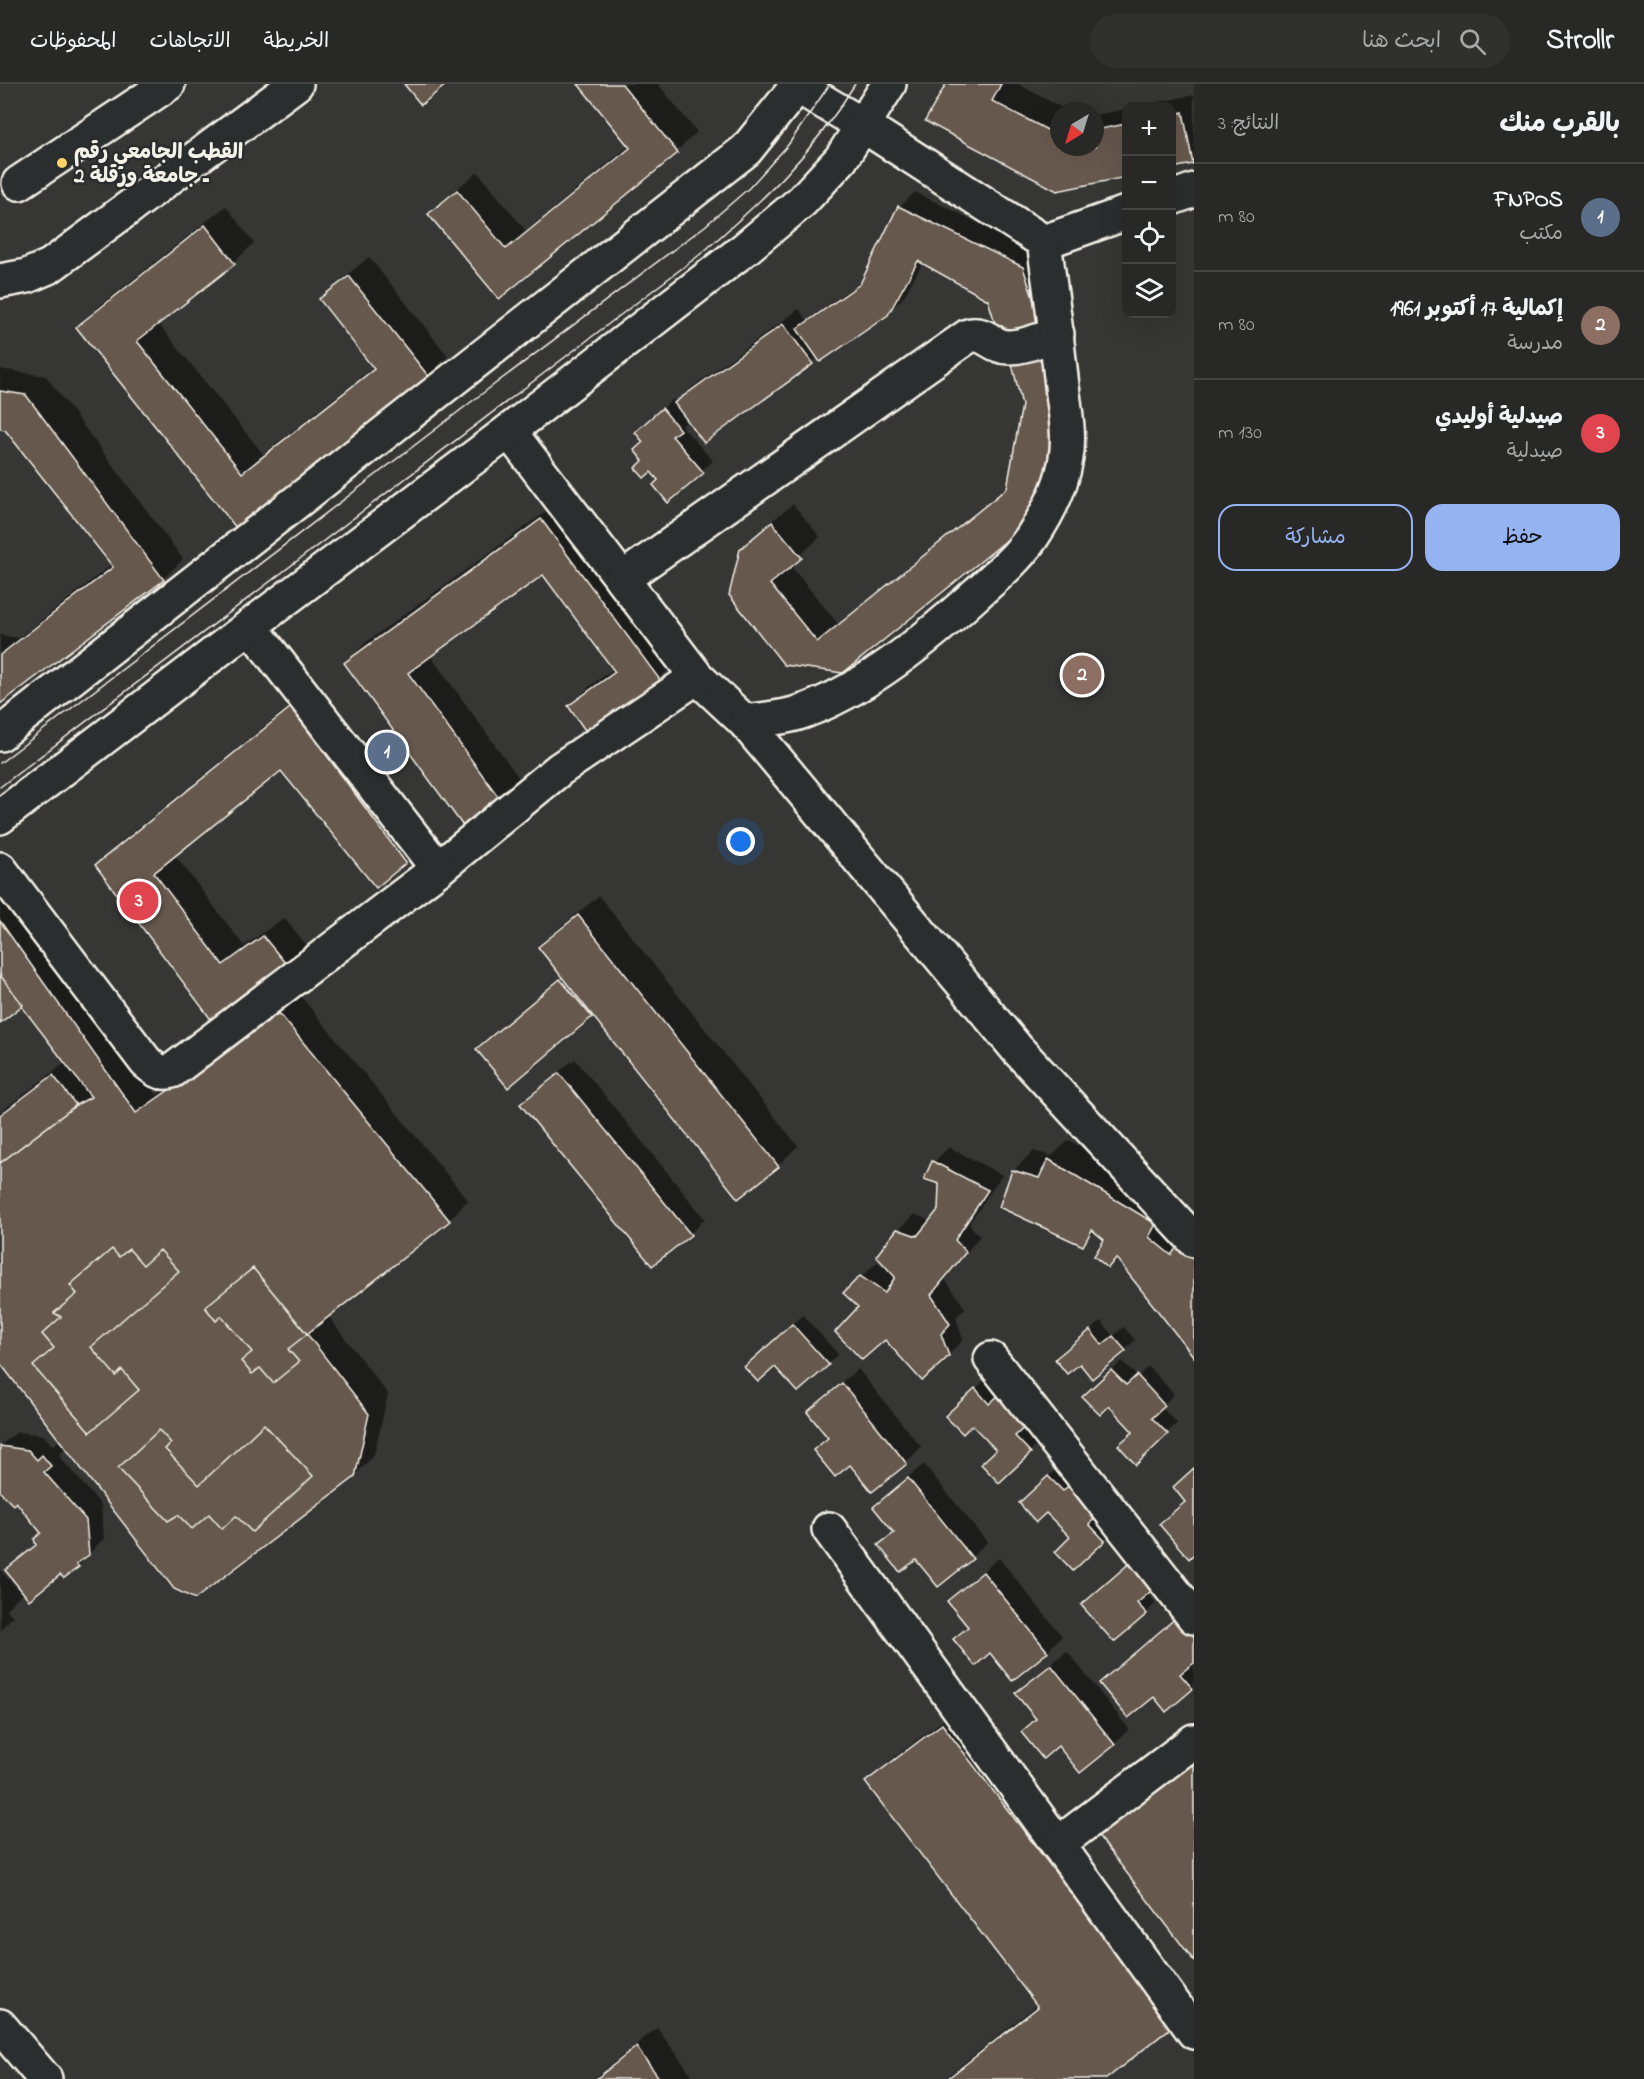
<!DOCTYPE html>
<html lang="ar">
<head>
<meta charset="utf-8">
<style>
	:root { --surface:#282827; --page:#30302f; --text:#f1f3f6; --muted:#a5a6a7; --line:#444; --accent:#95b2f1 }
	body { margin:0; font-family:"Indie Flower","Playpen Sans Arabic",sans-serif; background:var(--page); color:var(--text); direction:rtl }
	.controls { position:absolute; right:18px; top:18px; display:grid; overflow:hidden; border-radius:12px; box-shadow:0 6px 24px #0002 }
	.controls button { width:54px; height:54px; display:grid; place-items:center; padding:0; border:0; border-bottom:2px solid var(--line); background:var(--surface); color:var(--text); font:30px sans-serif }
	.compass { position:absolute; left:1050px; top:18px; width:54px; height:54px; border-radius:50%; background:var(--surface); box-shadow:0 6px 24px #0002; rotate:218deg }
	.you { position:absolute; left:741px; top:758px; width:21px; height:21px; margin:-15px; border:4px solid #fff; border-radius:50%; background:#1a73e8; box-shadow:0 0 0 9px #1a73e833 }
	.badge { display:grid; place-items:center; width:39px; height:39px; border-radius:50%; background:var(--accent); color:#fff; font-size:20px; font-weight:700 }
	.pin { position:absolute; translate:-50% -50%; border:3px solid #fff; box-shadow:0 2px 6px #0006 }
	.list { margin:0; padding:0; list-style:none }
	h2 { display:flex; justify-content:space-between; align-items:center; height:78px; margin:0; padding:0 24px; font-size:26px }
	h2 small { font-size:20px; font-weight:400; color:var(--muted) }
	.list li { display:grid; grid-template-columns:39px 1fr auto; gap:18px; align-items:center; box-sizing:border-box; height:108px; padding:0 24px; border-top:2px solid var(--line) }
	.list b { display:block; font-size:22px; white-space:nowrap }
	.list p { margin:0; font-size:20px; white-space:nowrap; color:var(--muted) }
	.list em { font-size:20px; font-style:normal; color:var(--muted) }
	.actions { display:flex; gap:12px; padding:18px 24px }
	.actions a { flex:1; padding:14px 0; border:2px solid var(--accent); border-radius:18px; text-align:center; font-size:21px; color:var(--accent) }
	.actions .main { background:var(--accent); color:#111 }
	.icon { flex:none; width:33px; height:33px; fill:none; stroke:currentColor; stroke-width:2; stroke-linecap:round; stroke-linejoin:round }
	.map { position:relative; flex:none; width:1194px; height:1995px; overflow:hidden; direction:ltr }
	header { display:flex; align-items:center; gap:36px; box-sizing:border-box; height:84px; padding:0 30px; background:var(--surface); border-bottom:2px solid var(--line) }
	header strong { font-size:28px }
	nav { display:flex; gap:33px; margin-inline-start:auto; font-size:21px }
	.search { width:420px; height:54px; background:var(--page); display:flex; align-items:center; gap:15px; box-sizing:border-box; padding:0 21px; border-radius:33px; color:var(--muted); font-size:22px }
	main { display:flex }
	aside { flex:1; background:var(--surface) }
	.map>svg:first-child { display:block }
</style>
</head>
<body>
<header>
<strong>Strollr</strong>
<div class="search"><svg class="icon" aria-label="search" viewBox="0 0 24 24"><circle cx="10" cy="10" r="6"/><path d="M15 15l6 6"/></svg>ابحث هنا</div>
<nav><a>الخريطة</a><a>الاتجاهات</a><a>المحفوظات</a></nav>
</header>
<main>
<aside>
<h2>بالقرب منك<small>النتائج: 3</small></h2>
<ul class="list">
<li><span class="badge" style="background:#5c6f8a">1</span><div><b>FNPOS</b><p>مكتب</p></div><em>80 m</em></li>
<li><span class="badge" style="background:#8d6e63">2</span><div><b>إكمالية 17 أكتوبر 1961</b><p>مدرسة</p></div><em>80 m</em></li>
<li><span class="badge" style="background:#e0444e">3</span><div><b>صيدلية أوليدي</b><p>صيدلية</p></div><em>130 m</em></li>
</ul>
<div class="actions"><a class="main">حفظ</a><a>مشاركة</a></div>
</aside>
<div class="map">
<svg width="1194" height="1995" viewBox="0 0 1194 1995">
	<rect width="100%" height="100%" fill="#363634"/>
	<filter id="ink" filterUnits="userSpaceOnUse"><feTurbulence type="fractalNoise" baseFrequency=".0167" numOctaves="2"/><feDisplacementMap in="SourceGraphic" scale="12" xChannelSelector="R" yChannelSelector="G"/><feConvolveMatrix kernelMatrix="1 2 1 2 8 2 1 2 1" color-interpolation-filters="sRGB"/></filter>
	<g filter="url(#ink)">
		<g fill="#0007">
			<polygon points="580,0 658,0 697,48 677,67 499,213 430,130 450,110 478,88 526,147 630,61"/>
			<polygon points="948,0 1018,0 1068,27 1059,27 1059,63 1095,63 1095,31 1126,25 1126,91 1057,106"/>
			<polygon points="1194,11 1194,76 1172,82 1172,22 1137,22"/>
			<polygon points="915,108 1038,168 1042,244 923,178 903,214 887,230 818,273 812,279 688,336 682,342 713,377 668,417 660,396 645,376 647,338 673,315 676,319 691,304 799,225 807,236 865,194 900,123"/>
			<polygon points="226,122 254,159 234,178 158,239 263,370 374,283 321,216 341,196 369,173 448,272 428,292 237,443 78,243 98,223"/>
			<polygon points="1066,249 1080,301 1058,408 785,580 741,465 762,445 793,420 820,453 790,481 838,540 1010,400 1024,321"/>
			<polygon points="0,285 46,292 183,475 163,495 0,618 0,551 19,554 112,480 5,344 0,343"/>
			<polygon points="562,416 678,575 659,595 570,622 590,602 614,584 544,489 430,571 519,694 499,714 463,740 346,579 365,559"/>
			<polygon points="311,605 425,758 405,778 282,685 175,771 244,862 284,834 309,864 216,940 97,781 117,761"/>
			<polygon points="12,806 157,1011 299,910 468,1116 449,1136 328,1232 388,1310 374,1371 354,1392 0,1276 0,1028 66,978 22,920 0,937 0,814"/>
			<polygon points="599,812 798,1062 778,1081 593,930 508,1002 478,965 493,950 563,892 540,863 560,843"/>
			<polygon points="575,975 705,1135 690,1150 653,1180 522,1020 537,1005"/>
			<polygon points="1069,1056 1175,1120 1194,1148 1194,1271 1106,1155 1096,1147 1082,1160 1013,1087 1033,1067 1052,1072"/>
			<polygon points="949,1063 1002,1091 969,1140 980,1152 945,1195 965,1224 956,1233 963,1256 948,1271 860,1223 845,1209 877,1178 889,1186 899,1146 914,1130 931,1137 940,1126 941,1099 934,1078"/>
			<polygon points="803,1231 838,1270 828,1280 775,1281 756,1273"/>
			<polygon points="1101,1237 1113,1252 1124,1243 1135,1256 1125,1266 1080,1278 1057,1275"/>
			<polygon points="1122,1277 1138,1293 1148,1282 1174,1310 1161,1323 1177,1339 1167,1349 1135,1347 1109,1320 1084,1313"/>
			<polygon points="858,1285 921,1363 906,1378 850,1379 815,1366 829,1352 809,1328 824,1313"/>
			<polygon points="986,1295 1040,1358 999,1397 998,1366 972,1339 947,1332"/>
			<polygon points="17,1348 44,1351 53,1362 58,1357 65,1365 59,1372 101,1421 104,1454 78,1482 60,1489 24,1507 6,1525 13,1532 0,1546 0,1486 21,1508 23,1506 7,1486 37,1459 43,1448 17,1416 4,1408 0,1412 0,1361"/>
			<polygon points="924,1380 987,1458 972,1473 938,1500 916,1474 880,1461 894,1447 875,1423 890,1408"/>
			<polygon points="1059,1383 1114,1446 1073,1484 1072,1453 1031,1409"/>
			<polygon points="999,1474 1062,1552 1047,1567 991,1567 955,1555 969,1541 949,1517 964,1502"/>
			<polygon points="1147,1509 1156,1519 1146,1529 1083,1521"/>
			<polygon points="1193,1519 1194,1602 1166,1625 1154,1611 1101,1599 1116,1584"/>
			<polygon points="1067,1567 1129,1645 1114,1660 1080,1687 1058,1660 1023,1648 1037,1634 1017,1609 1033,1594"/>
			<polygon points="963,1621 1192,1921 1104,1995 944,1995 1038,1920 867,1698 887,1679"/>
			<polygon points="657,1944 695,1995 593,1995"/>
		</g>
		<g fill="#66594d" stroke="#f4f1e8" stroke-width="1.5">
			<polygon points="404,0 447,0 421,21"/>
			<polygon points="578,0 622,0 678,69 499,215 428,130 457,106 506,165 630,64"/>
			<polygon points="946,0 1001,0 992,17 1059,52 1059,63 1095,63 1095,46 1126,40 1126,93 1057,107 925,37"/>
			<polygon points="1183,28 1193,80 1172,84 1172,31"/>
			<polygon points="898,122 1023,183 1043,245 1001,258 988,216 918,177 888,231 820,278 797,245 860,200"/>
			<polygon points="205,141 235,180 137,257 242,389 374,285 319,215 349,192 429,293 237,445 76,243"/>
			<polygon points="783,240 813,280 704,359 674,319"/>
			<polygon points="1047,268 1060,322 1039,430 843,589 784,581 729,511 740,465 772,438 802,474 770,500 817,558 1007,404 1022,321 1011,276"/>
			<polygon points="0,307 26,311 164,496 0,620 0,571 113,483 5,346 0,345"/>
			<polygon points="662,324 680,346 672,352 704,389 668,419 653,401 658,396 651,388 644,394 635,384 643,377 634,366 643,358 635,348"/>
			<polygon points="541,435 660,596 587,649 568,622 615,588 543,491 408,589 500,715 463,742 344,579"/>
			<polygon points="291,623 406,779 376,804 281,687 154,789 223,881 263,852 290,885 216,942 95,781"/>
			<polygon points="578,831 779,1083 738,1115 538,863"/>
			<polygon points="0,837 136,1029 279,929 450,1137 307,1250 369,1330 355,1393 195,1515 174,1505 0,1279 0,1079 76,1021 91,1013 0,894"/>
			<polygon points="0,891 23,921 0,939"/>
			<polygon points="560,895 592,933 508,1004 476,965"/>
			<polygon points="559,989 691,1151 652,1182 520,1020"/>
			<polygon points="53,991 76,1021 0,1079 0,1031"/>
			<polygon points="1048,1075 1156,1140 1149,1153 1171,1171 1178,1162 1194,1176 1194,1273 1116,1174 1108,1184 1094,1172 1104,1156 1092,1146 1083,1162 999,1123 1012,1086 1039,1094"/>
			<polygon points="932,1077 988,1106 955,1156 966,1168 931,1211 950,1240 941,1250 949,1272 922,1297 885,1256 862,1276 835,1248 858,1223 843,1209 860,1192 885,1209 895,1193 876,1172 897,1145 917,1152 938,1126 939,1100 924,1095"/>
			<polygon points="112,1165 119,1173 129,1165 143,1181 160,1166 179,1187 91,1263 116,1292 122,1286 139,1306 90,1348 33,1282 54,1264 42,1250 61,1233 54,1229 77,1210 70,1201"/>
			<polygon points="253,1184 307,1250 288,1265 299,1278 273,1299 260,1284 252,1290 241,1277 252,1268 221,1232 216,1237 205,1223"/>
			<polygon points="792,1240 829,1281 798,1308 775,1283 758,1298 744,1283"/>
			<polygon points="1090,1246 1102,1261 1113,1252 1126,1267 1092,1295 1080,1280 1067,1290 1055,1275"/>
			<polygon points="1111,1286 1126,1301 1137,1291 1165,1322 1152,1334 1168,1350 1136,1381 1118,1361 1133,1348 1109,1322 1100,1331 1082,1313"/>
			<polygon points="842,1299 907,1380 872,1408 850,1381 835,1393 813,1366 828,1354 807,1328"/>
			<polygon points="975,1304 989,1320 1000,1310 1028,1340 1015,1352 1031,1369 999,1399 981,1380 996,1366 972,1341 963,1350 945,1332"/>
			<polygon points="264,1340 313,1392 252,1448 236,1432 222,1445 209,1430 192,1445 178,1431 168,1437 118,1384 159,1346 171,1359 165,1365 199,1401"/>
			<polygon points="0,1362 28,1366 37,1376 42,1371 51,1382 44,1388 86,1436 89,1471 76,1480 79,1483 64,1494 60,1491 29,1516 5,1486 36,1461 34,1455 41,1449 16,1418 13,1421 0,1408"/>
			<polygon points="1194,1384 1194,1470 1189,1475 1159,1440 1185,1418 1173,1403"/>
			<polygon points="1048,1392 1063,1407 1073,1397 1102,1428 1089,1440 1105,1457 1073,1487 1055,1468 1070,1453 1046,1429 1036,1438 1019,1419"/>
			<polygon points="908,1394 973,1475 938,1503 916,1476 900,1488 878,1461 894,1449 873,1423"/>
			<polygon points="1132,1477 1155,1504 1137,1519 1147,1530 1114,1558 1081,1521"/>
			<polygon points="983,1488 1048,1568 1012,1597 990,1569 975,1582 953,1555 968,1543 947,1517"/>
			<polygon points="1177,1533 1194,1553 1194,1579 1180,1590 1193,1605 1166,1628 1154,1613 1128,1634 1099,1599"/>
			<polygon points="1051,1581 1115,1661 1080,1689 1058,1662 1043,1675 1021,1648 1036,1635 1015,1609"/>
			<polygon points="942,1640 1173,1942 1106,1995 947,1995 1038,1923 865,1698"/>
			<polygon points="1194,1677 1194,1877 1097,1750"/>
			<polygon points="636,1963 660,1995 596,1995"/>
		</g>
		<g fill="none" stroke-linecap="round" stroke-linejoin="round">
			<g stroke="#f4f1e8" stroke-width="38">
				<g id="minor">
					<polyline points="19,99 168,0"/>
					<polyline points="1172,114 1194,106"/>
					<polyline points="1044,158 1126,129"/>
					<polyline points="0,197 27,192 50,182 296,0"/>
					<polyline points="509,347 697,593 745,638 1018,966 1194,1156"/>
					<path d="M622,495l346,-243c17,-6 25,12 41,11 16,0 33,-8 48,-13"/>
					<polyline points="250,542 438,785 560,685 697,593"/>
					<path d="M745,638c20,-3 42,-4 62,-12 60,-22 121,-72 168,-115 20,-18 42,-36 57,-58 16,-24 30,-50 34,-79 4,-23 -1,-48 -4,-72 -5,-48 -11,-96 -18,-144l-180,-116 -70,-42"/>
					<polyline points="0,650 746,66 799,0"/>
					<polyline points="0,733 250,542 509,347 746,164 802,117 841,75 889,0"/>
					<path d="M0,785l146,193c8,7 15,13 26,9l266,-202"/>
					<polyline points="991,1275 1194,1533"/>
					<polyline points="829,1445 1194,1948"/>
					<polyline points="1058,1760 1194,1657"/>
					<polyline points="0,1942 45,1995"/>
				</g>
			</g>
			<use href="#minor" stroke="#2a2d2e" stroke-width="33"/>
			<g stroke="#f4f1e8" stroke-width="1.5">
				<polyline points="0,679 475,315 705,142 749,104 788,61 830,0"/>
				<path d="M0,703l702,-534c62,-54 110,-98 153,-169"/>
			</g>
		</g>
	</g>
	<circle fill="#ffd166" stroke="#2a2d2e" stroke-width="2" cx="62" cy="79" r="6"/>
	<g text-anchor="middle" stroke-width="5" stroke-linejoin="round" paint-order="stroke">
		<g font-size="21" font-weight="bold" fill="#f4f1e8" stroke="#2a2d2e" text-anchor="start">
			<text x="74" y="74">القطب الجامعي رقم<tspan x="74" dy="24">2 ـ جامعة ورقلة</tspan></text>
		</g>
	</g>
</svg>
<div class="controls">
<button>+</button>
<button>−</button>
<button><svg class="icon" aria-label="locate" viewBox="0 0 24 24"><circle cx="12" cy="12" r="6"/><path d="M12 2v4M12 18v4M2 12h4M18 12h4"/></svg></button>
<button><svg class="icon" aria-label="layers" viewBox="0 0 24 24"><path d="M12 4l9 5-9 5-9-5zM3 14l9 5 9-5"/></svg></button>
</div>
<svg class="compass" viewBox="-18 -18 36 36"><path d="M0-13l5 13h-10z" fill="#e53935"/><path d="M0 13l5-13h-10z" fill="#a5a6a7"/></svg>
<div class="you"></div>
<div class="pin badge" style="left:387px;top:668px;background:#5c6f8a">1</div>
<div class="pin badge" style="left:1082px;top:591px;background:#8d6e63">2</div>
<div class="pin badge" style="left:139px;top:817px;background:#e0444e">3</div>
</div>
</main>
</body>
</html>
